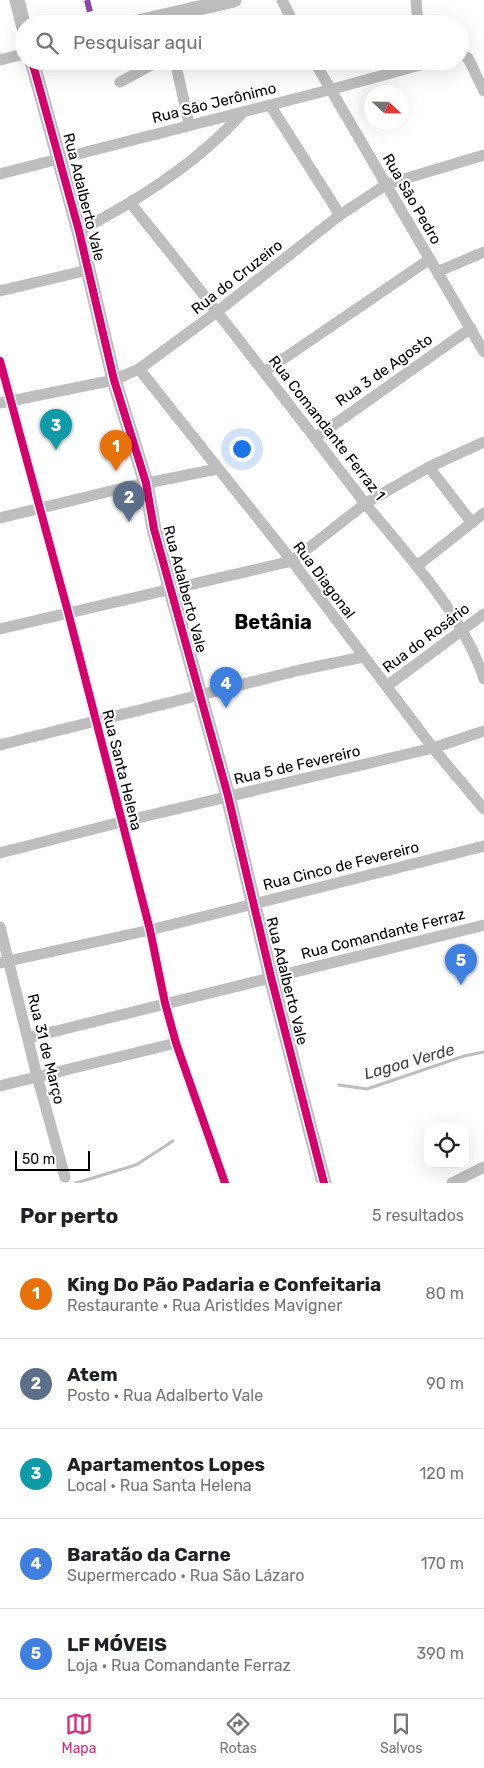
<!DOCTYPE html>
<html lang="pt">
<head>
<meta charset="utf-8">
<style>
	:root { --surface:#fff; --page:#f6f6f6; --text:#202124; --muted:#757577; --line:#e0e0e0; --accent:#db2777 }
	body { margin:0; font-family:Rubik,sans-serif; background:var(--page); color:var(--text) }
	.controls { position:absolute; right:15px; bottom:15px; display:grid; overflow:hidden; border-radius:10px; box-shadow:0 5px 20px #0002 }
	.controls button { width:45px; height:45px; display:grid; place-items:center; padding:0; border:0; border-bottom:1px solid var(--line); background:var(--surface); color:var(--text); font:25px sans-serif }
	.compass { position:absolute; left:364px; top:85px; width:45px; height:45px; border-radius:50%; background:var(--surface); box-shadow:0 5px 20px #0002; rotate:112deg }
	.scale { position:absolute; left:15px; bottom:12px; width:75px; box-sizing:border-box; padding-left:5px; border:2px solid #000; border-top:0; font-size:14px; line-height:18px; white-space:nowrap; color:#000; -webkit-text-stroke:4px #fff; paint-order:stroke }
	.you { position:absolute; left:241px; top:448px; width:18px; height:18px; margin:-12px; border:4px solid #fff; border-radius:50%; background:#1a73e8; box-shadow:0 0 0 8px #1a73e833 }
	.badge { display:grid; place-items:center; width:32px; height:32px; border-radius:50%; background:var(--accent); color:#fff; font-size:16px; font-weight:700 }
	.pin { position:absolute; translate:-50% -41px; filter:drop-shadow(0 1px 2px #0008) }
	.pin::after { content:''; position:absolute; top:26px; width:18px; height:15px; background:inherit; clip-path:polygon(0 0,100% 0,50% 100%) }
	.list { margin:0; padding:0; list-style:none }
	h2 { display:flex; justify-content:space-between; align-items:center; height:65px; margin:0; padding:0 20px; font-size:21px }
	h2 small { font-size:16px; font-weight:400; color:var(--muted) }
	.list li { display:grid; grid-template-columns:32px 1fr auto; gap:15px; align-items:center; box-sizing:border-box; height:90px; padding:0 20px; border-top:1px solid var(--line) }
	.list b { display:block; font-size:19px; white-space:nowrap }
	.list p { margin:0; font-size:16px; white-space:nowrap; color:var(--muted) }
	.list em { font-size:16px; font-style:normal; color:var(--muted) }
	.icon { flex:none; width:28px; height:28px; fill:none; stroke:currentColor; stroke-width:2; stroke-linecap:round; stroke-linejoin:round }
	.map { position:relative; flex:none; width:484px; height:1183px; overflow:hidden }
	.search { position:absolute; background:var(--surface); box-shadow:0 5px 20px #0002; left:15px; right:15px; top:15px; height:55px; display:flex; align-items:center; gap:12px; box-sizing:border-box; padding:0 18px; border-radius:28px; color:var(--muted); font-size:19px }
	.sheet { height:515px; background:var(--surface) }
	nav { display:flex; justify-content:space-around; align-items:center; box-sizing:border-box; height:70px; border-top:1px solid var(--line); background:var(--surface); font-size:14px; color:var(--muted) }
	nav a { display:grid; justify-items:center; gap:2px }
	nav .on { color:var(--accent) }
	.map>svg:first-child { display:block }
</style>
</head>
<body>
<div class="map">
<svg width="484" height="1183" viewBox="0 0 484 1183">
	<rect width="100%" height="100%" fill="#fff"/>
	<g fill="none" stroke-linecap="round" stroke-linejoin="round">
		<g stroke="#bebebe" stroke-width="3">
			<polyline points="339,1085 367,1089 464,1056 484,1052"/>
			<polyline points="76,1183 136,1165 173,1141"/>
		</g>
		<g stroke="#bebebe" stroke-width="11">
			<polyline points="282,0 294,24"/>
			<polyline points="416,0 418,24"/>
			<polyline points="460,54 468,58 484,91"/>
			<polyline points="0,60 24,54"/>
			<polyline points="175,61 189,124"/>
			<polyline points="314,61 484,352"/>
			<polyline points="120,82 159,61"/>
			<polyline points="270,105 340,215"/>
			<polyline points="0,174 329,90 435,61"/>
			<path d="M131,204c80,98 156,198 233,298 42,52 100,113 120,177"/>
			<path d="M79,231c59,-31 119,-68 164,-119"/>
			<polyline points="439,271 484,252"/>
			<polyline points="0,291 88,270"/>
			<polyline points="0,361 68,612 150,930 165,1003 176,1043 225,1183"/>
			<polyline points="139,369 292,561 433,748 484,809"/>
			<polyline points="264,372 430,259"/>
			<polyline points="0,403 114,380 139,369 218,311 340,215 387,184 484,155"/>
			<polyline points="315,438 471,328"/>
			<polyline points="429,467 472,523"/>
			<polyline points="0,518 127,487 217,469"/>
			<polyline points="417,566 484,513"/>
			<polyline points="0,629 292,561 366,503 429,467 484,442"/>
			<polyline points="387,686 484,614"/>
			<polyline points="0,745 300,670 363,657"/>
			<polyline points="0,853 121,822 433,748 484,731"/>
			<polyline points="0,927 37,1076 65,1177"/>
			<polyline points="0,963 150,930 484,846"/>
			<polyline points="28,1038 484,925"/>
			<polyline points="0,1086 176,1043"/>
			<polyline points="452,1183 484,1167"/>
		</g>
		<g stroke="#bebebe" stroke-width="15">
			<polyline points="17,0 24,28"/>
			<polyline points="129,24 234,0"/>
			<polyline points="32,61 79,231 114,380 146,483 154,529 228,796 271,977 324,1183"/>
		</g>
		<polyline stroke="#8e44ad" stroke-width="6" stroke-dasharray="12 6" stroke-linecap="butt" points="87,0 93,24"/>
		<g stroke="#fff" stroke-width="11">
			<g id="cycleway">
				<polyline points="32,61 79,231 114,380 146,483 154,529 228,796 271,977 324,1183"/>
				<polyline points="0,361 68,612 150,930 165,1003 176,1043 225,1183"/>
			</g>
		</g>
		<use href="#cycleway" stroke="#d6006c" stroke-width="8"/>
	</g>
	<g text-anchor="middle" stroke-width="4.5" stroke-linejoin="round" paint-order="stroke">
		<g font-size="15" fill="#000" stroke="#fff">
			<text transform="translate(214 103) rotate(-14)" y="5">Rua São Jerônimo</text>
			<text transform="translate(84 197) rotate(76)" y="5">Rua Adalberto Vale</text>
			<text transform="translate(412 199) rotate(60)" y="5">Rua São Pedro</text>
			<text transform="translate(237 277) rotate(-38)" y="5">Rua do Cruzeiro</text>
			<text transform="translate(384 370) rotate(-35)" y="5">Rua 3 de Agosto</text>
			<text transform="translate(327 428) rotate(52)" y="5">Rua Comandante Ferraz 1</text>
			<text transform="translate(324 580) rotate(53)" y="5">Rua Diagonal</text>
			<text transform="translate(185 589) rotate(75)" y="5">Rua Adalberto Vale</text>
			<text transform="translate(426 638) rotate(-37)" y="5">Rua do Rosário</text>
			<text transform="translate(297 765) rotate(-13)" y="5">Rua 5 de Fevereiro</text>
			<text transform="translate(122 770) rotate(76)" y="5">Rua Santa Helena</text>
			<text transform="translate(341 866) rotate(-14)" y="5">Rua Cinco de Fevereiro</text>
			<text transform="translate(383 934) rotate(-14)" y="5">Rua Comandante Ferraz</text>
			<text transform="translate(287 981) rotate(76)" y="5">Rua Adalberto Vale</text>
			<text transform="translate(46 1049) rotate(76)" y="5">Rua 31 de Março</text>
		</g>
		<g font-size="16" font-style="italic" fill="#434343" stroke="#fff">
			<text transform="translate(409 1061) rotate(-16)" y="6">Lagoa Verde</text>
		</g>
		<g font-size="20" font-weight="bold" fill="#000" stroke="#fff">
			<text x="273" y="629">Betânia</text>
		</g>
	</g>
</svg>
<div class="controls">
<button><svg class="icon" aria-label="locate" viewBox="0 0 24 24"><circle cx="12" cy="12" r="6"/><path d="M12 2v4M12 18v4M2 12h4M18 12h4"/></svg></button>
</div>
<svg class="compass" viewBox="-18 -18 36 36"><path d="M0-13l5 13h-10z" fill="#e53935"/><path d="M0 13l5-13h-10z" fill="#757577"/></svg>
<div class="scale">50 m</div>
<div class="you"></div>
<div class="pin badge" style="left:116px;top:471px;background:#e8710a">1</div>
<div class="pin badge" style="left:129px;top:522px;background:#5c6f8a">2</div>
<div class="pin badge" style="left:56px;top:450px;background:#0f9aa8">3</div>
<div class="pin badge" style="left:226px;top:708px;background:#3f7fe0">4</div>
<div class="pin badge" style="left:461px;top:985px;background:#3f7fe0">5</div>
<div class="search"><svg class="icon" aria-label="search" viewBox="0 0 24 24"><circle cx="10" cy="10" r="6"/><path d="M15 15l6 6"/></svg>Pesquisar aqui</div>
</div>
<section class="sheet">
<h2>Por perto<small>5 resultados</small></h2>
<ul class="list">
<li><span class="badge" style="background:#e8710a">1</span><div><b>King Do Pão Padaria e Confeitaria</b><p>Restaurante · Rua Aristides Mavigner</p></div><em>80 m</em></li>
<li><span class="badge" style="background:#5c6f8a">2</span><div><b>Atem</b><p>Posto · Rua Adalberto Vale</p></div><em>90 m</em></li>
<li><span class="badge" style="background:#0f9aa8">3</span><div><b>Apartamentos Lopes</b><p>Local · Rua Santa Helena</p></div><em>120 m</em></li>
<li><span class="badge" style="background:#3f7fe0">4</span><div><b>Baratão da Carne</b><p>Supermercado · Rua São Lázaro</p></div><em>170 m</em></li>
<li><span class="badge" style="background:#3f7fe0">5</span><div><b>LF MÓVEIS</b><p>Loja · Rua Comandante Ferraz</p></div><em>390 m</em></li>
</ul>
</section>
<nav>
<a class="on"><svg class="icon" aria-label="map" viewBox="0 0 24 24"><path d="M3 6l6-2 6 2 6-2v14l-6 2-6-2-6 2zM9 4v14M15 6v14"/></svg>Mapa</a>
<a><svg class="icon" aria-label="directions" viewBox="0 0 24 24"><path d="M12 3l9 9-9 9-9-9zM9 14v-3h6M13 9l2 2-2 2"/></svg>Rotas</a>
<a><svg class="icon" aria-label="saved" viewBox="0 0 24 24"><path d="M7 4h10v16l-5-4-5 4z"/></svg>Salvos</a>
</nav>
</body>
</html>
